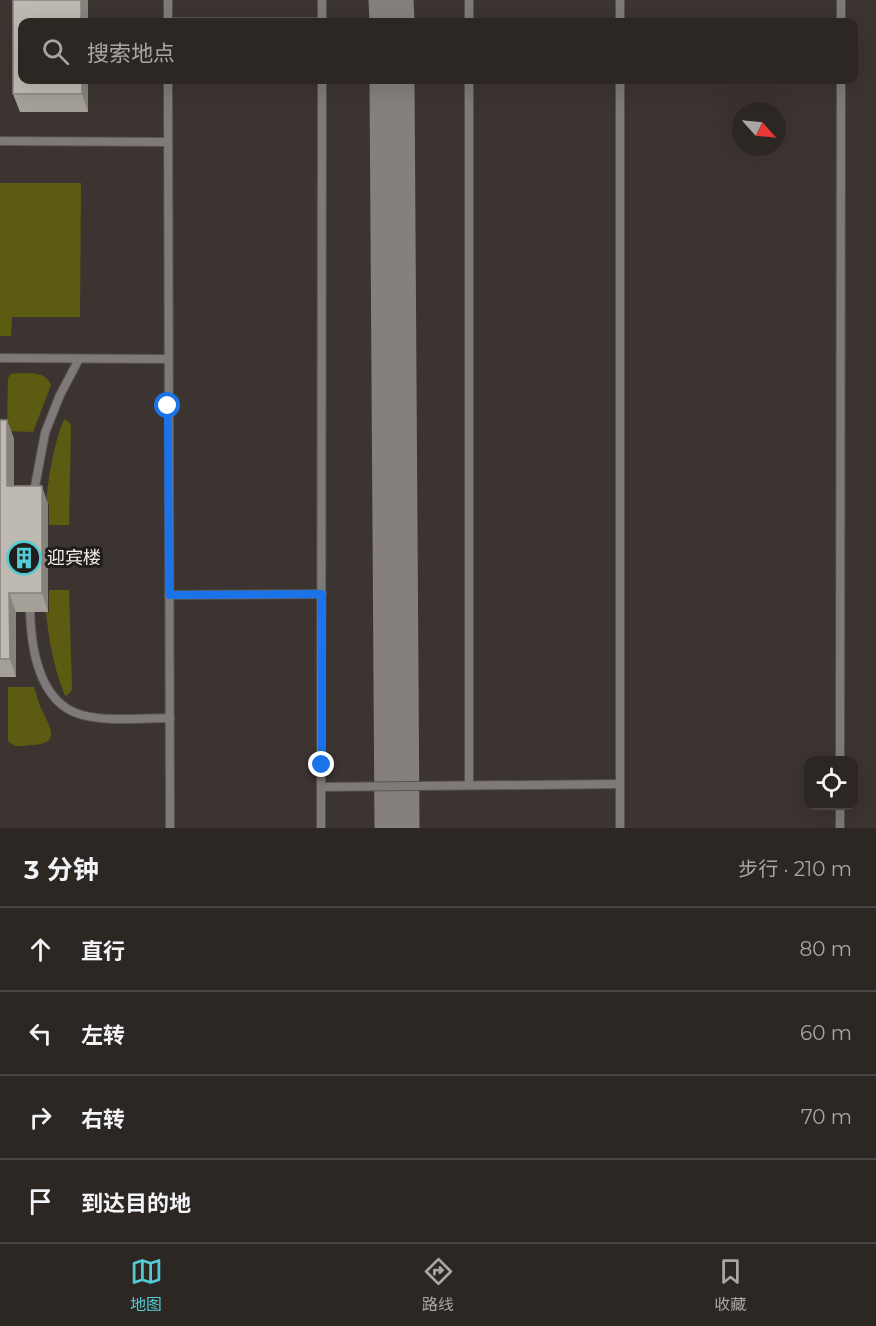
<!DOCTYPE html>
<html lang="zh">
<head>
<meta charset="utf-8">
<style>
	:root { --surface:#2d2724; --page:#352f2c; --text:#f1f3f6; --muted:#a7a5a6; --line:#484441; --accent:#51ccd5 }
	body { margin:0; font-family:Montserrat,"Noto Sans SC",sans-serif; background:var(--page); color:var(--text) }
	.controls { position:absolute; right:18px; bottom:18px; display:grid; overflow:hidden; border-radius:12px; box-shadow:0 6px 24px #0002 }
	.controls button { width:54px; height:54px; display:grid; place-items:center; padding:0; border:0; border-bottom:2px solid var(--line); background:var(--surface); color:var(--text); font:30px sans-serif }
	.compass { position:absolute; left:732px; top:102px; width:54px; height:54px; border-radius:50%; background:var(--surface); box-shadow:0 6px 24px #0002; rotate:117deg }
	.stop { position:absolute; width:18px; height:18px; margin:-14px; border:4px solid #1a73e8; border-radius:50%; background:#fff }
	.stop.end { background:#1a73e8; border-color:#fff; box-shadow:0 2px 6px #0008 }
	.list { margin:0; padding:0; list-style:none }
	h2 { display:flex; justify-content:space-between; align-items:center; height:78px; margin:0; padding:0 24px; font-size:26px }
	h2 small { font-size:20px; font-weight:400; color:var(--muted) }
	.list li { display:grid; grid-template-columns:39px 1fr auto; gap:18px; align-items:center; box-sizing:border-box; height:84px; padding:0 24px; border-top:2px solid var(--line) }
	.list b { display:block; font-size:22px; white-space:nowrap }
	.list em { font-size:20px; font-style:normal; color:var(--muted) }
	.icon { flex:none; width:33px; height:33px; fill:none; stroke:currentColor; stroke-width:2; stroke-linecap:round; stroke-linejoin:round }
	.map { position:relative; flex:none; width:876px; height:828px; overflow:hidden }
	.search { position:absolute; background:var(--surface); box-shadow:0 6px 24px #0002; left:18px; right:18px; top:18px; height:66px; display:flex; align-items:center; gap:15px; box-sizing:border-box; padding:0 21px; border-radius:12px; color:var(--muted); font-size:22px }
	.sheet { height:414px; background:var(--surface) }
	nav { display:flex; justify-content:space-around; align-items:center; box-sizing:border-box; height:84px; border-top:2px solid var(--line); background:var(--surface); font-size:16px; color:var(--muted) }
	nav a { display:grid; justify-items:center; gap:3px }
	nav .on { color:var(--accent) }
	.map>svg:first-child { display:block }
</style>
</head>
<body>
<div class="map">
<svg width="876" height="828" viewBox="0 0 876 828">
	<rect width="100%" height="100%" fill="#3c3430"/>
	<g fill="#5b5c12">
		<polygon points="0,183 81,183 80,317 12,317 11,336 0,336"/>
		<path d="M17,373c14,1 29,-2 34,12l-18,47 -26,-1 1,-53 3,-4z"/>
		<path d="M64,419l5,3 2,4 -2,99h-20v-21l-3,-1c3,-29 7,-56 18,-84z"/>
		<path d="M49,590h20l3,99 -2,4 -5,3c-11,-27 -16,-55 -19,-84h3z"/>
		<path d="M8,687h26c3,8 4,16 8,23 9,19 19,34 -11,35 -9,1 -17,3 -23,-4z"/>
	</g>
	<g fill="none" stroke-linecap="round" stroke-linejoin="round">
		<g stroke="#86807c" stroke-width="45">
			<polyline points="391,0 392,22"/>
			<polyline points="392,80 397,828"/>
		</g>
		<g stroke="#59524e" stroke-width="10">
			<g id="lane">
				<polyline points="168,0 168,22"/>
				<polyline points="469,0 469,22"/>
				<polyline points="168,22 322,22"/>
				<polyline points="322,22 322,0"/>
				<polyline points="620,22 620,0"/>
				<polyline points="841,22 841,0"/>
				<polyline points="168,80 170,828"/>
				<polyline points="469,80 469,784"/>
				<polyline points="620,80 620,828"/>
				<polyline points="0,141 168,142"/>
				<polyline points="0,358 168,359"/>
				<polyline points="33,497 45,433 60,395 79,359"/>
				<polyline points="169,595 322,594"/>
				<path d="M30,603c0,40 7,100 52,112 26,7 61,3 88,3"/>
				<polyline points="840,760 841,80"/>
				<polyline points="322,787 620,784"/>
				<polyline points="321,828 322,80"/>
				<polyline points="840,828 840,806"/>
			</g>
		</g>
		<use href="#lane" stroke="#7f7a7a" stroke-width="8"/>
	</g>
	<g fill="#a4a098">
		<polygon points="13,0 88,0 88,22 22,22 22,80 88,80 88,112 20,112 13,94"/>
		<polygon points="0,420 7,420 14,439 14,486 48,504 48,612 16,612 16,677 0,677"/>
	</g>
	<g fill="#86827c">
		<rect x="81" y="0" width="7" height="22"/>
		<polygon points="82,80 88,80 88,112 82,94"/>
		<polygon points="7,420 14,439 14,505 7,486"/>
		<polygon points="42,486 48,504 48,612 42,593"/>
		<polygon points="9,593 16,612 16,677 10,659"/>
	</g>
	<g fill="#bfbab1" stroke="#86827c" stroke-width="1.5">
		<polygon points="13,0 81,0 81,22 22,22 22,80 82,80 82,94 13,94"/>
		<polygon points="0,420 7,420 7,486 42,486 42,593 9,593 10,659 0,659"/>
	</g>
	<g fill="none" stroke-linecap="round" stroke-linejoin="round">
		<polyline stroke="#1a73e8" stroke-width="8" points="168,406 169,595 322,594 322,765"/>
	</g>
	<defs>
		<g id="building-ring" transform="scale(1.725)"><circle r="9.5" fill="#201d1b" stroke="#51ccd5" stroke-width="1.5"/><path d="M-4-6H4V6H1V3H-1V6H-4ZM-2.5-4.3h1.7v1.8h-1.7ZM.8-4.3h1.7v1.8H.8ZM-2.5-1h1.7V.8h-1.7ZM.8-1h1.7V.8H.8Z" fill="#51ccd5"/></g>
	</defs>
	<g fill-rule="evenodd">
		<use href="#building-ring" x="24" y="558"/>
	</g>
	<g text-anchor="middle" stroke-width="6" stroke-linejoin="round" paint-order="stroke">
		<g font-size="18" fill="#f3eeeb" stroke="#201d1b" text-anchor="start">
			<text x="47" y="564">迎宾楼</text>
		</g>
	</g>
</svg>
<div class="controls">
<button><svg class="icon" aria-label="locate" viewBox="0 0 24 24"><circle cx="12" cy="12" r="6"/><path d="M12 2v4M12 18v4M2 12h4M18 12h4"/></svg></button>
</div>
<svg class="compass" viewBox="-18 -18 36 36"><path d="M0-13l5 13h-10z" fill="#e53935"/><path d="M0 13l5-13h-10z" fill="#a7a5a6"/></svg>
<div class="stop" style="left:168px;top:406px"></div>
<div class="stop end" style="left:322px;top:765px"></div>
<div class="search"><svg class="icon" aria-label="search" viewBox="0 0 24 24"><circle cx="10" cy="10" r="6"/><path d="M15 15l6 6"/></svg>搜索地点</div>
</div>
<section class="sheet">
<h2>3 分钟<small>步行 · 210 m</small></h2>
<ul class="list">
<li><svg class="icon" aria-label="ahead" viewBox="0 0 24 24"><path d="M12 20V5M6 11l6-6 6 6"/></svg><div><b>直行</b></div><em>80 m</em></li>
<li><svg class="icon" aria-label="left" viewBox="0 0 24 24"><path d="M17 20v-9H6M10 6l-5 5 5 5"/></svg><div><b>左转</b></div><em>60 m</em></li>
<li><svg class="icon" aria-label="right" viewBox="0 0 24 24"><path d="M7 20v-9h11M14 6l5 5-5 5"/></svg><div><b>右转</b></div><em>70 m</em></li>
<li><svg class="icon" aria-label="arrive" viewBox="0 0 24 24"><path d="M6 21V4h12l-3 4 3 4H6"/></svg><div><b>到达目的地</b></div></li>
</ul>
</section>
<nav>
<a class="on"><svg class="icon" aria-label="map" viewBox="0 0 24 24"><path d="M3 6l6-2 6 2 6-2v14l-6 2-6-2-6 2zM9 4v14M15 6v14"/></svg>地图</a>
<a><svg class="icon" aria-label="directions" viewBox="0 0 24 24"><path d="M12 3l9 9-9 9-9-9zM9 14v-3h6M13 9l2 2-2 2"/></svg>路线</a>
<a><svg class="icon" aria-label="saved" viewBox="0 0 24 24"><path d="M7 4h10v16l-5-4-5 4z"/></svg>收藏</a>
</nav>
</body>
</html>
